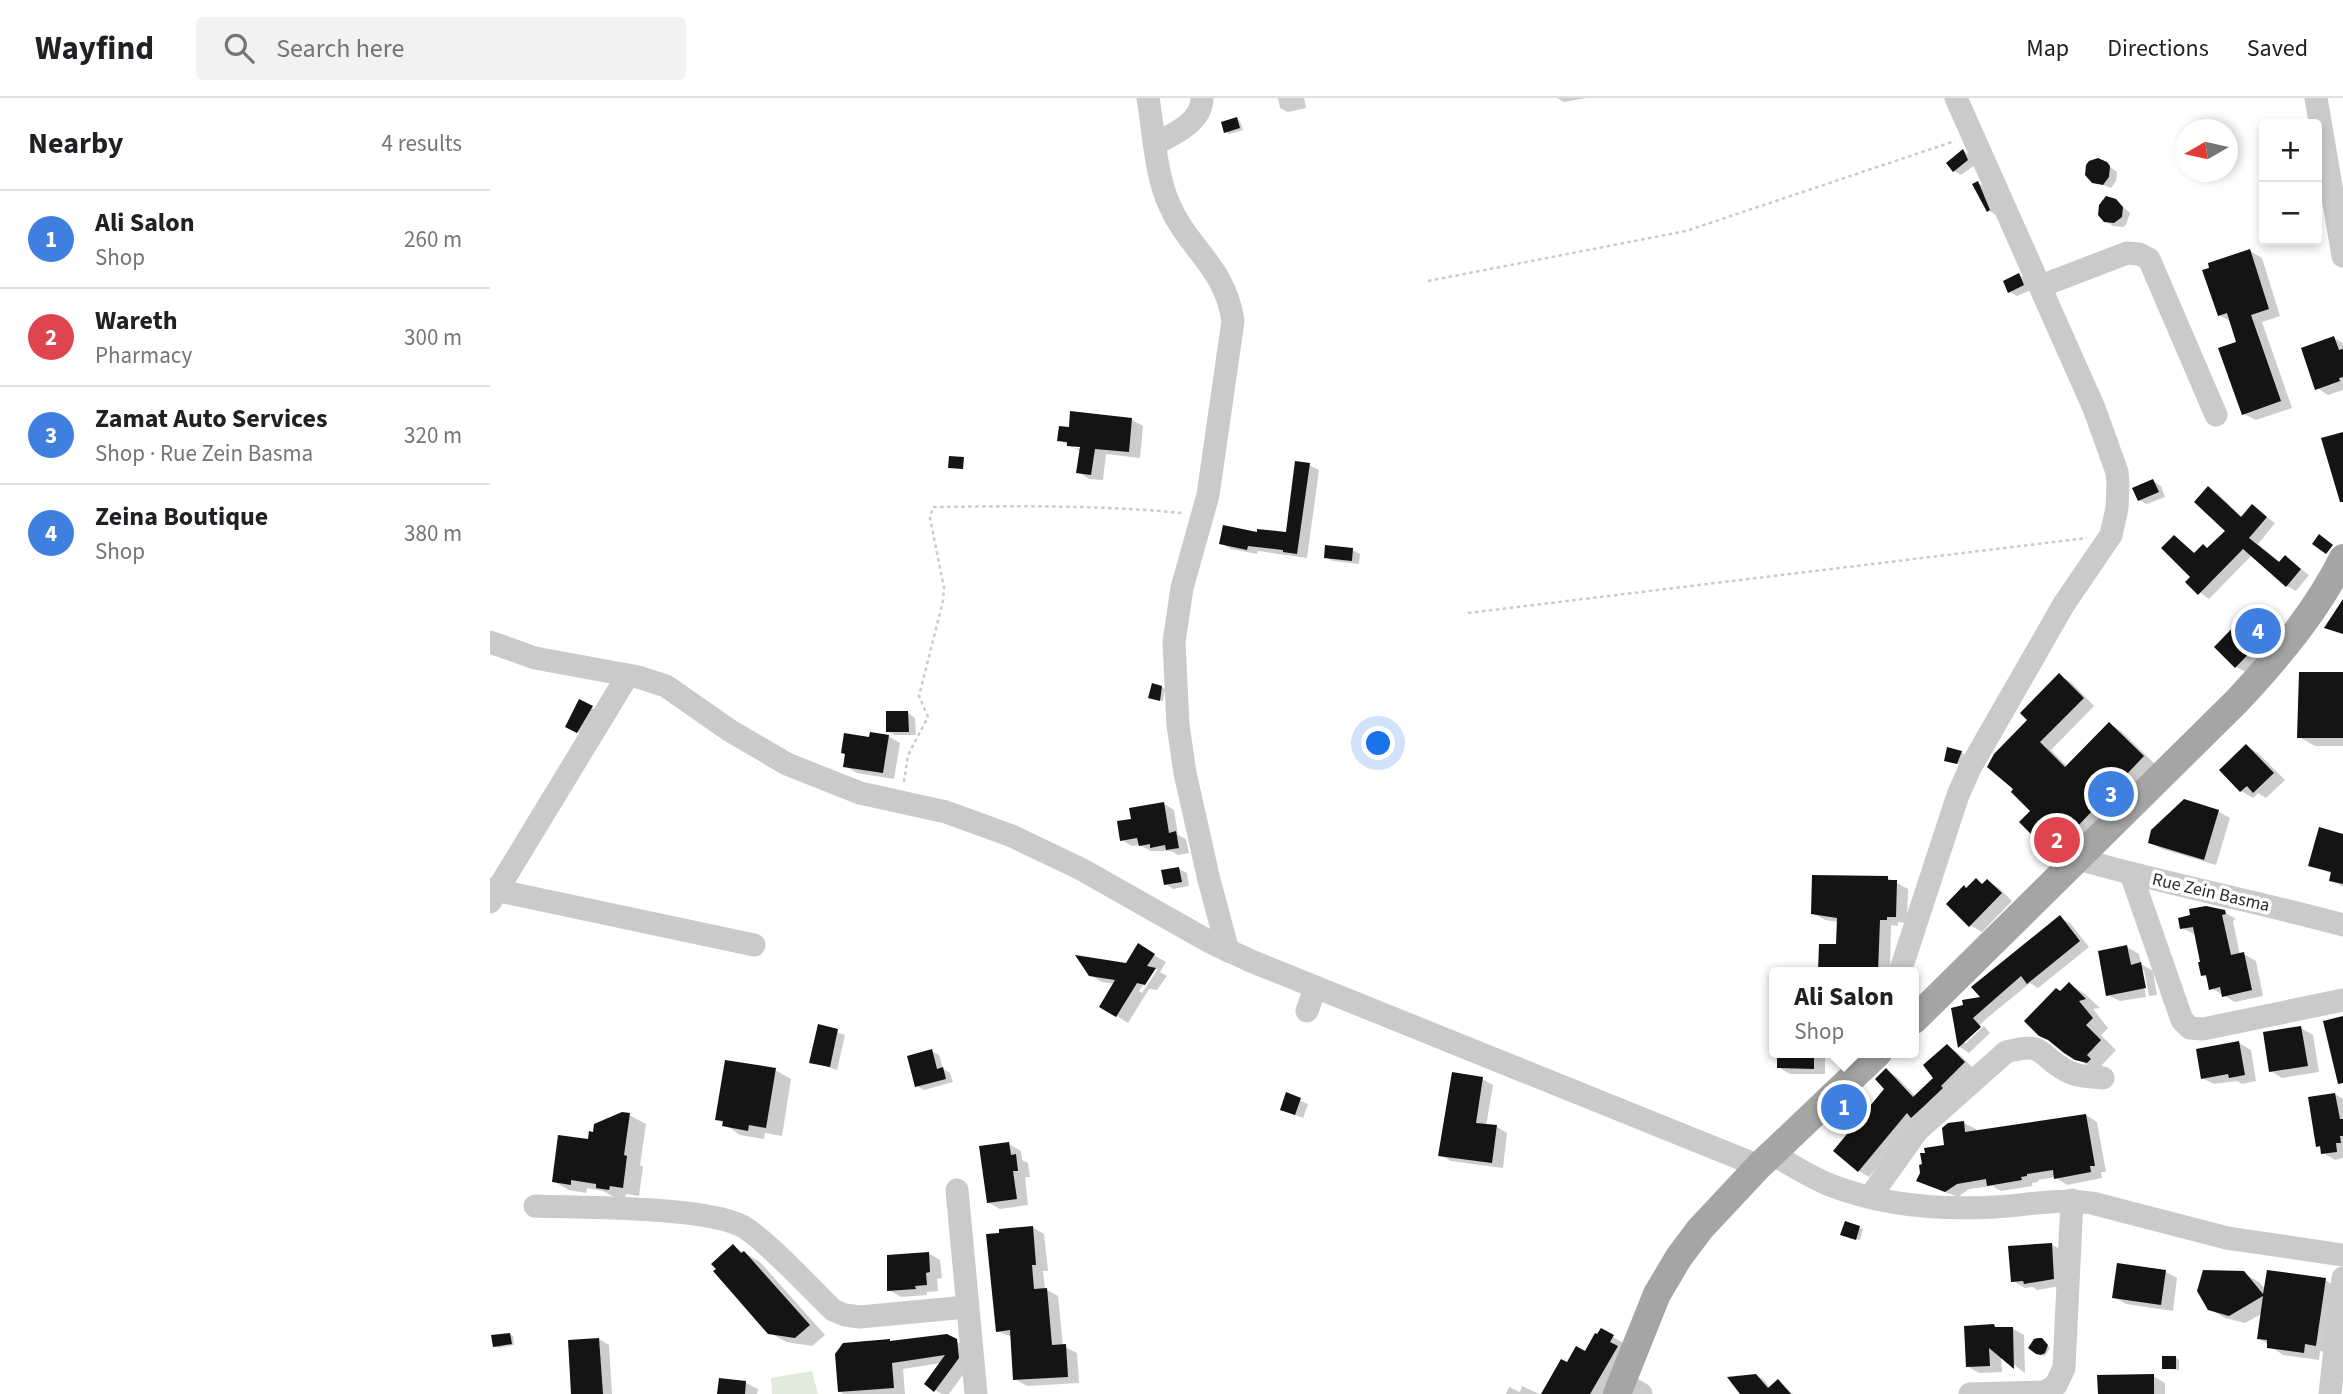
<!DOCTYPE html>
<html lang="en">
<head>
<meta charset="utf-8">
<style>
	:root { --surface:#fff; --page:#f2f2f2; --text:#202124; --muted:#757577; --line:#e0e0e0; --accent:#ea2e29 }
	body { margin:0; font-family:"Source Sans 3",sans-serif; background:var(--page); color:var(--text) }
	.controls { position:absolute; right:21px; top:21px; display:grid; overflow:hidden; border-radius:7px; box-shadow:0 4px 10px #0003 }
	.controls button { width:63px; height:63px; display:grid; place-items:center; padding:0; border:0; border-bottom:2px solid var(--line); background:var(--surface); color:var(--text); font:35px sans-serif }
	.compass { position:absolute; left:1685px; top:21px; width:63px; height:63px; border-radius:50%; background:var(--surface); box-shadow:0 4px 10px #0003; rotate:261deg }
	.you { position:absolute; left:889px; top:646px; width:24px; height:24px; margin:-18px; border:5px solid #fff; border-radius:50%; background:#1a73e8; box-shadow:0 0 0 10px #1a73e833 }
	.badge { display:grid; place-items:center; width:46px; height:46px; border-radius:50%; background:var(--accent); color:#fff; font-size:23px; font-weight:700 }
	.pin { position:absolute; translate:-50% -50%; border:4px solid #fff; box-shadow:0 2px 7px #0006 }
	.popup { position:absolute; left:1279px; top:869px; width:150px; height:91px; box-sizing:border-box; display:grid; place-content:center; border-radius:7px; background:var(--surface); filter:drop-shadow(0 2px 5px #0005); font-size:23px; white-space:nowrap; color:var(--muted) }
	.popup b { font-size:26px; color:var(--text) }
	.popup::after { content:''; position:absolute; left:50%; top:100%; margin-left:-14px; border:14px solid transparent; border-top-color:var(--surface) }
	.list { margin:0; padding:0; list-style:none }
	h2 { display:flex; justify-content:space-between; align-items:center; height:91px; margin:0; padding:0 28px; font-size:30px }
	h2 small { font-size:23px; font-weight:400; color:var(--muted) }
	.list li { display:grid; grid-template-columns:46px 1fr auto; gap:21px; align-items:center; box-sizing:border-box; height:98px; padding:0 28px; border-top:2px solid var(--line) }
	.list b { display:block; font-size:26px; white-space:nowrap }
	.list p { margin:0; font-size:23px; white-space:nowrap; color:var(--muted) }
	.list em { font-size:23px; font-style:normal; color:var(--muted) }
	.icon { flex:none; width:38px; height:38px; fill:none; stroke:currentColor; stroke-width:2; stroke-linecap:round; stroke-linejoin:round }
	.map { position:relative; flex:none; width:1853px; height:1296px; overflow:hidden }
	header { display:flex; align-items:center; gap:42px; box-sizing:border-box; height:98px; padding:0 35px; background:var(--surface); border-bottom:2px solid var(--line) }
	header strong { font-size:33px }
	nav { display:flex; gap:38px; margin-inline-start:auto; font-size:24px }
	.search { width:490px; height:63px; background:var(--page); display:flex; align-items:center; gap:18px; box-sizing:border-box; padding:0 24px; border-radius:7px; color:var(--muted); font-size:26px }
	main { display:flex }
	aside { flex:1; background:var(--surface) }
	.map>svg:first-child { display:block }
</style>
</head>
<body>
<header>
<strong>Wayfind</strong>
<div class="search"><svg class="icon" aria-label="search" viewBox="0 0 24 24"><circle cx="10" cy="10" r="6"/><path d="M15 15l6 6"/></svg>Search here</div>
<nav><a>Map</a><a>Directions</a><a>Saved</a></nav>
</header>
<main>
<aside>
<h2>Nearby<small>4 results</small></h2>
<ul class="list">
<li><span class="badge" style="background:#3f7fe0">1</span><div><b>Ali Salon</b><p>Shop</p></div><em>260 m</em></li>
<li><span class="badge" style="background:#e0444e">2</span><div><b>Wareth</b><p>Pharmacy</p></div><em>300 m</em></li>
<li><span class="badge" style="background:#3f7fe0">3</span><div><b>Zamat Auto Services</b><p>Shop · Rue Zein Basma</p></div><em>320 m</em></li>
<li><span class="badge" style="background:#3f7fe0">4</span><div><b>Zeina Boutique</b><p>Shop</p></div><em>380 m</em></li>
</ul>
</aside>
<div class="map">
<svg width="1853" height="1296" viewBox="0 0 1853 1296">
	<rect width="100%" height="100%" fill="#fff"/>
	<polygon fill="#e1ebda" points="322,1273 328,1296 282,1296 281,1280"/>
	<g fill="#0003" fill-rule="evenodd">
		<polygon points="788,0 814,0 816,10 798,14 790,10"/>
		<polygon points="1067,0 1096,0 1074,4"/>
		<polygon points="747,21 750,23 753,32 739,36 736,34"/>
		<polygon points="1474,53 1481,58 1485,67 1471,77 1464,73"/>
		<polygon points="1612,63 1627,74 1626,83 1621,90 1603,83"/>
		<polygon points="1488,85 1495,89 1506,117 1498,112"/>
		<polygon points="1626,103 1640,115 1636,127 1633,129 1623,128 1615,123"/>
		<polygon points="1760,153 1772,160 1790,218 1772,224 1802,310 1766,322 1754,316 1749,245 1742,224 1729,217"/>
		<polygon points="1529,177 1536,181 1541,192 1527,198 1520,194"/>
		<polygon points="1844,240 1853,245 1853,292 1838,297 1827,290"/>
		<polygon points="642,322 653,328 650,360 616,356 613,382 599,381 588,374 591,354 585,350 598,352 599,348 581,346 584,350 569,342"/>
		<polygon points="819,367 829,372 817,460 768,453 767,456 741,451 731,445 769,436 797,436"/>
		<polygon points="1663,383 1671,388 1675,399 1657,406 1649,402"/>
		<polygon points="1718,391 1728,396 1753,420 1762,409 1785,425 1768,446 1791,465 1796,460 1819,477 1806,493 1797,488 1762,457 1719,501 1697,484 1702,479 1685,439 1706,456 1719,451 1737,433"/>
		<polygon points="862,452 870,456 869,466 843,463 835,459"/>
		<polygon points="1755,519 1767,526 1787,546 1758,575 1746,569 1726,549"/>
		<polygon points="1853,575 1853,648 1825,648 1809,639"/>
		<polygon points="1569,578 1581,584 1604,608 1561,652 1578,669 1619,626 1631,633 1665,666 1582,754 1569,746 1564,751 1552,745 1543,713 1540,622"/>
		<polygon points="671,589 675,591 673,603 663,601"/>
		<polygon points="90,603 109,614 95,638 77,628"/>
		<polygon points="418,615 425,620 426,637 405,637 397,633"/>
		<polygon points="398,638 410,645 404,681 367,675 355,668 380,641"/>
		<polygon points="1756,648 1768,655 1795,682 1776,700 1768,695 1763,700 1751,693 1731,672"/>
		<polygon points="1471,654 1474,656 1470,666 1459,664"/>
		<polygon points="673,705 684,712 688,737 696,741 699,755 688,757 681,753 661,753 649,747 642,748 632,742 643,722"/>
		<polygon points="1729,714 1740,720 1726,767 1672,751 1660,744"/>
		<polygon points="1853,737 1853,789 1841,782 1843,776 1820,767"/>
		<polygon points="689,771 697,775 699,788 683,791 676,786"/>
		<polygon points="1398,780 1418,791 1417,825 1408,824 1408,828 1401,827 1400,874 1330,874 1330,848 1348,848 1348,824 1335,822 1323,815"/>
		<polygon points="1486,782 1494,787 1497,783 1509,790 1522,803 1492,834 1480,827 1477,791"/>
		<polygon points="1734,814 1746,821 1743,823 1750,857 1754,856 1766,863 1773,898 1745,904 1721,890 1719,881 1712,877 1712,865 1706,837 1692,830"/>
		<polygon points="1570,820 1580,825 1599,849 1548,890 1540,885 1496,921 1475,941 1475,946 1494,928 1500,935 1479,955 1470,949 1463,911 1493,900"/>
		<path d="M648,848l28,16 -6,10 7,4 -10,14 -8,-1 -21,34 -27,-17 14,-22 -13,-2 -12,-7 37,-10zM663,871h5l-16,24 -3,-2z"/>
		<polygon points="1637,849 1649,856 1651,866 1663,873 1667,897 1659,898 1654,872 1651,872 1656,899 1630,903 1618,897"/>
		<polygon points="1579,886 1595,896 1610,910 1603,911 1618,930 1611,937 1626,952 1612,967 1616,971 1603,970 1575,954 1571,894"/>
		<polygon points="329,928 355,937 347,972 321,964"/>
		<polygon points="1811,930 1823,937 1829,974 1792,980 1781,973"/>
		<polygon points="1749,945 1761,952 1766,983 1752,986 1747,983 1724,986 1712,980"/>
		<polygon points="1457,948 1468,955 1484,971 1428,1021 1379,1079 1369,1073 1397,991 1396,972 1407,979 1426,999 1446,980"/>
		<polygon points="441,953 449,957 453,971 460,975 463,984 434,992 427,988"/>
		<polygon points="1289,955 1343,955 1343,957 1335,957 1335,976 1300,976 1288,969"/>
		<polygon points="285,972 301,981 292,1038 275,1035 274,1041 250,1037 227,1021"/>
		<polygon points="992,981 1003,987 996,1028 1007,1029 1017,1035 1013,1070 961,1063 950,1057"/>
		<polygon points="1845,996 1853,1001 1853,1060 1845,1062 1833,1055 1832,1051 1827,1048"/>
		<polygon points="797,997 818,1006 813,1020 800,1015"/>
		<polygon points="139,1017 156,1026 150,1067 153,1069 149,1098 136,1096 135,1100 124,1099 113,1093 97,1090 96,1095 79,1092 63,1083 100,1043"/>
		<polygon points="1596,1017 1607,1024 1616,1074 1611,1074 1612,1080 1577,1087 1565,1079 1548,1082 1548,1084 1542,1085 1542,1088 1511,1093 1502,1088 1479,1091 1468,1099 1428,1083 1474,1025 1486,1031 1486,1034"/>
		<polygon points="519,1046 531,1053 532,1062 538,1065 540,1079 535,1079 538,1107 510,1111 498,1104"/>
		<polygon points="1356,1125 1373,1131 1370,1142 1355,1138"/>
		<polygon points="542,1129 554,1136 558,1173 553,1173 555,1191 568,1198 573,1248 587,1255 589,1285 537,1288 525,1281 522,1239 507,1233"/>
		<polygon points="1561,1146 1573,1153 1576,1187 1547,1192 1543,1189 1535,1190 1523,1183"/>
		<polygon points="243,1148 270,1164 335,1237 322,1248 296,1244 279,1234"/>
		<polygon points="438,1155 450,1162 452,1180 447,1181 448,1193 437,1194 437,1197 411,1199 399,1192"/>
		<polygon points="1676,1174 1687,1180 1683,1213 1636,1206 1624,1199"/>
		<polygon points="1753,1175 1769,1184 1776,1192 1835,1182 1850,1191 1841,1255 1830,1253 1829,1262 1793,1257 1769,1240 1773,1215 1755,1225 1735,1220 1720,1211"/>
		<polygon points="1504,1228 1509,1231 1522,1230 1534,1237 1535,1275 1511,1257 1512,1274 1489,1275 1477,1268"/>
		<polygon points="1111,1232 1135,1246 1116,1296 1053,1296 1078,1267 1095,1255"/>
		<polygon points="19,1236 23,1238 24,1247 8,1250 5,1248"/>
		<polygon points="457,1238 478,1250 480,1267 459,1296 452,1296 445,1292 451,1265 413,1271 415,1296 354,1296 349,1293 400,1243"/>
		<polygon points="109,1241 119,1247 122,1296 83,1296"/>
		<polygon points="1552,1242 1560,1250 1555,1258 1547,1255"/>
		<polygon points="1686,1260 1689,1262 1689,1272 1674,1270"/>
		<polygon points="1266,1277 1274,1282 1280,1290 1288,1283 1303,1296 1255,1296"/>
		<polygon points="1663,1278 1675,1285 1675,1296 1609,1296"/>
		<polygon points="230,1282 256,1285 268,1291 267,1296 229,1296"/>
		<polygon points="1032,1288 1049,1296 1016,1296 1019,1289 1030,1294"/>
	</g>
	<g fill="#141414">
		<polygon points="747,19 750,30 734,35 731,24"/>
		<polygon points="1473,51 1478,62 1463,74 1456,65"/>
		<polygon points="1608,60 1617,64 1620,68 1619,79 1613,87 1602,85 1595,77 1596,67 1599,63"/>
		<polygon points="1488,83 1500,112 1497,114 1482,86"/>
		<polygon points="1616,98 1626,101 1633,109 1632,119 1624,125 1614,124 1608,117 1609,107"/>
		<polygon points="1760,151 1779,211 1761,217 1791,303 1752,317 1728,250 1746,244 1737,215 1728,218 1712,172 1719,170 1718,165"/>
		<polygon points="1529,175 1534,187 1518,195 1513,183"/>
		<polygon points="1844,238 1849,252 1853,251 1853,279 1849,280 1850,283 1825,292 1811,250"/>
		<polygon points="580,313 642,320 639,354 605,351 601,377 586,375 590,349 577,348 577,344 567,343 569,328 579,329"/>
		<polygon points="1853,334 1853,404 1850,404 1831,340"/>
		<polygon points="459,358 474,359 473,371 458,370"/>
		<polygon points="805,363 820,365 807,456 793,454 793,452 758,448 757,452 729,446 733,427 767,434 767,431 796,434"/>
		<polygon points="1663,381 1669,394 1648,403 1642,390"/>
		<polygon points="1718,388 1751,419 1762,406 1777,419 1759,440 1789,464 1795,457 1811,471 1796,489 1753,451 1708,497 1695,484 1700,479 1671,450 1684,437 1704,455 1713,446 1717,450 1735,433 1704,404"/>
		<polygon points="1829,436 1843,447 1836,456 1822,446"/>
		<polygon points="835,447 863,450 862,463 834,460"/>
		<polygon points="1853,501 1853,536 1834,530"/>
		<polygon points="1755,517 1776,538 1745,570 1724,549"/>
		<polygon points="1809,574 1853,574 1853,640 1807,640"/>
		<polygon points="1569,575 1594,600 1550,644 1575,669 1619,624 1654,658 1569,748 1559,738 1551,746 1529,724 1540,713 1521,694 1523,691 1497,669 1504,656 1537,622 1530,615"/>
		<polygon points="662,585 672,588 670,603 658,600"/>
		<polygon points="89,601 103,608 87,635 75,629"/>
		<polygon points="396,613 418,613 419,634 396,634"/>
		<polygon points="380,634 399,637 393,675 353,669 355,656 351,655 354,635 379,639"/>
		<polygon points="1756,646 1784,675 1763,695 1757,688 1750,694 1729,672"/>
		<polygon points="1457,649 1472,653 1467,666 1454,663"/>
		<polygon points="1694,701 1729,712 1714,762 1658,745 1661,732"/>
		<polygon points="674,704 679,735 686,733 689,750 676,752 675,747 660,750 660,746 649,748 647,740 630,743 627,723 641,721 639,710"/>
		<polygon points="1829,729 1853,736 1853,786 1839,783 1841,774 1818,768"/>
		<polygon points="689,769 692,784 674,787 671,772"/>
		<polygon points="1322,777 1398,778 1398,782 1407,782 1406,819 1397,819 1397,822 1390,822 1388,874 1328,874 1329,846 1346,846 1347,820 1321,816"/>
		<polygon points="1486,780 1492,786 1497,781 1512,795 1479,829 1456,806 1474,787 1476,790"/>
		<polygon points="1716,808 1735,812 1736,816 1732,817 1741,857 1754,854 1762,892 1732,899 1730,889 1719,892 1716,877 1711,878 1708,864 1710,864 1703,829 1690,831 1688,820 1700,817 1699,811"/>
		<polygon points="1570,817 1590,843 1537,886 1531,878 1483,920 1491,929 1468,950 1461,910 1473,907 1472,902 1490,899 1481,889"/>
		<polygon points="648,845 665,856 657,868 666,870 655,887 647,885 626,919 609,909 625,882 599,878 585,857 636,865"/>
		<polygon points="1637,847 1641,867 1651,864 1656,890 1616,898 1608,853"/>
		<polygon points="1579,884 1596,901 1589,903 1603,920 1596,927 1611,942 1597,957 1601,961 1597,965 1585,962 1574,955 1558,942 1549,938 1534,923 1566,890 1570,893"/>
		<polygon points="1853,918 1853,985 1848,986 1833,923"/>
		<polygon points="328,926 348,931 340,969 319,965"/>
		<polygon points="1811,928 1818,968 1779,974 1773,934"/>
		<polygon points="1749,943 1755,977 1739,980 1738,976 1711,981 1706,951"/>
		<polygon points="1457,946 1475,964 1451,988 1453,990 1433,1009 1421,1020 1417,1015 1368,1074 1343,1053 1394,991 1385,981 1396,970 1423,999 1443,980 1433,967"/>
		<polygon points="442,951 447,971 453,969 456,981 425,989 417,958"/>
		<polygon points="1287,955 1324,955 1324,971 1287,970"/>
		<polygon points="235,962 286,970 276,1030 259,1027 258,1033 232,1028 233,1023 225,1022"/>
		<polygon points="962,974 993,979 986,1025 1007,1027 1002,1065 948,1058"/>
		<polygon points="796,994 811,1000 805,1017 790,1012"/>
		<polygon points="1845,995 1850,1021 1853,1021 1853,1038 1850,1038 1851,1045 1846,1045 1847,1054 1831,1056 1830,1048 1826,1049 1818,999"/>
		<polygon points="132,1014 140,1015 134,1057 137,1058 133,1090 120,1088 119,1092 106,1090 106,1086 81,1082 81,1087 62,1084 68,1037 98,1041 99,1033 103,1034 104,1026"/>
		<polygon points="1596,1016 1605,1068 1600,1068 1601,1074 1564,1081 1563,1072 1537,1076 1537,1078 1531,1079 1532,1082 1497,1088 1496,1081 1467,1086 1455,1094 1426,1083 1430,1075 1429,1067 1432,1066 1430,1055 1435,1055 1434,1050 1454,1047 1452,1030 1458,1025 1474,1023 1475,1034"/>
		<polygon points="519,1044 521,1057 526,1056 528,1073 523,1073 527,1101 497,1105 489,1048"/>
		<polygon points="1355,1123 1370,1128 1366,1142 1350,1137"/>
		<polygon points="543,1128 546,1167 542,1167 544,1191 557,1190 562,1247 576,1246 578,1279 523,1282 520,1232 506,1234 496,1136 509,1135 509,1131"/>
		<polygon points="1562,1145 1564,1181 1534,1186 1533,1183 1521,1184 1518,1148"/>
		<polygon points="243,1146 251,1155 254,1153 320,1227 305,1240 278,1236 223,1173 226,1171 221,1166"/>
		<polygon points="439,1154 440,1174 436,1175 437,1187 425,1188 426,1191 397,1193 397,1157"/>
		<polygon points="1627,1165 1676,1172 1671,1207 1622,1200"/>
		<polygon points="1713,1172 1754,1173 1773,1196 1777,1172 1836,1180 1826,1248 1815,1246 1814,1255 1777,1250 1777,1242 1767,1241 1773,1198 1739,1218 1718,1212 1707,1193"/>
		<polygon points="1504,1226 1505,1229 1523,1229 1524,1271 1499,1250 1500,1268 1476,1269 1474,1228"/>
		<polygon points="1111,1230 1124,1237 1120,1244 1128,1248 1100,1296 1051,1296 1071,1261 1077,1264 1086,1248 1095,1253 1105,1235 1107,1236"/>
		<polygon points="20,1235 22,1246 3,1249 1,1237"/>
		<polygon points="457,1236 467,1241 469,1260 444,1294 434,1286 455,1257 402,1265 404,1290 348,1294 345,1256 353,1245 400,1241 400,1243"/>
		<polygon points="109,1240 113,1296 81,1296 78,1242"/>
		<polygon points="1548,1240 1552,1240 1558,1247 1555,1255 1551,1257 1546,1256 1538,1250 1544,1241"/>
		<rect x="1672" y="1258" width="14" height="13"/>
		<polygon points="1266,1276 1278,1290 1288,1281 1301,1296 1250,1296 1237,1279"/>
		<polygon points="1664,1276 1664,1296 1608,1296 1607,1277"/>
		<polygon points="229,1280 256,1283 255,1296 227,1296"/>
	</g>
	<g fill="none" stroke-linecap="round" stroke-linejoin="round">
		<g stroke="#cacaca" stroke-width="2.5" stroke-dasharray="3.5 3.5" stroke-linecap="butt">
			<polyline points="938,183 1196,133 1465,43"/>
			<polyline points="978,515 1597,440"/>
			<path d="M414,684l4,-27 20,-38 -9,-21 24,-95 1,-13 -14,-70 3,-11c84,-1 166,-2 249,6"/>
		</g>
		<g stroke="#cacaca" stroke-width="23">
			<path d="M658,0c6,35 7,74 21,106 19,45 56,62 64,117l-25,174 -26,93 -8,54 4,83 7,48 24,107 19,71"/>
			<polyline points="1826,0 1853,158"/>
			<path d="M665,46c19,-10 47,-22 47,-46"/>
			<polyline points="1551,188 1637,155 1649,156 1659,161 1726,317"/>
			<polyline points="0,544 45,560 148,579 176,588 239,632 297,666 370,695 456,714 522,738 591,771 720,844 761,863 1269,1068"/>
			<path d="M1588,761c88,25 177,42 265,66"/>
			<polyline points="1641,776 1692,922 1700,930 1713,931 1853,902"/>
			<polyline points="0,791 264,847"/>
			<polyline points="0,804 138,577"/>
			<polyline points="1410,874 1468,697 1480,670 1574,506 1621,437 1627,410 1628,387 1627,374 1604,310 1466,0"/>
			<polyline points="817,913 825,890"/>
			<path d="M1283,1056c18,11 37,23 57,31 51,20 111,25 165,22 33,-2 64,-9 97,-4l135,35 116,17"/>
			<polyline points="467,1092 486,1296"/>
			<path d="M1380,1099l47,-66 89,-79c39,-11 32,3 59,18 11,7 26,7 38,8"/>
			<path d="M45,1108c45,2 180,0 212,23 28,20 60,56 86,81l12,5 15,2 106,-10"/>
			<polyline points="1130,1284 1151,1296"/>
			<polyline points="1480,1296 1555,1294 1566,1287 1574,1270 1582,1102"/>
			<polyline points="1840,1296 1853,1180"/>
		</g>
		<g stroke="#a5a5a5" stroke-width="28">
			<path d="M1424,922l323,-319c41,-44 79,-89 106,-143"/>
			<polyline points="1127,1296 1167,1196 1189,1159 1210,1131 1269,1068 1388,955"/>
		</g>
	</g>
	<g text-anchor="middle" stroke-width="7" stroke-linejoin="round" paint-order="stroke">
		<g font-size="18" fill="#2d2d2d" stroke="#fff">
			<text transform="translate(1721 794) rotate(13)" y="6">Rue Zein Basma</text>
		</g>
	</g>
</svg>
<div class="controls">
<button>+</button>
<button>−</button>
</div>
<svg class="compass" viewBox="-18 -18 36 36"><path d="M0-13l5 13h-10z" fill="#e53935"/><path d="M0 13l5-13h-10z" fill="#757577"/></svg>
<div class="you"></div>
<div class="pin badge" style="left:1354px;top:1009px;background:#3f7fe0">1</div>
<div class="popup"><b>Ali Salon</b>Shop</div>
<div class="pin badge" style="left:1567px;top:742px;background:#e0444e">2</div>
<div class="pin badge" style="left:1621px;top:696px;background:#3f7fe0">3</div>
<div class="pin badge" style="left:1768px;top:533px;background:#3f7fe0">4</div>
</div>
</main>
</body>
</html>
